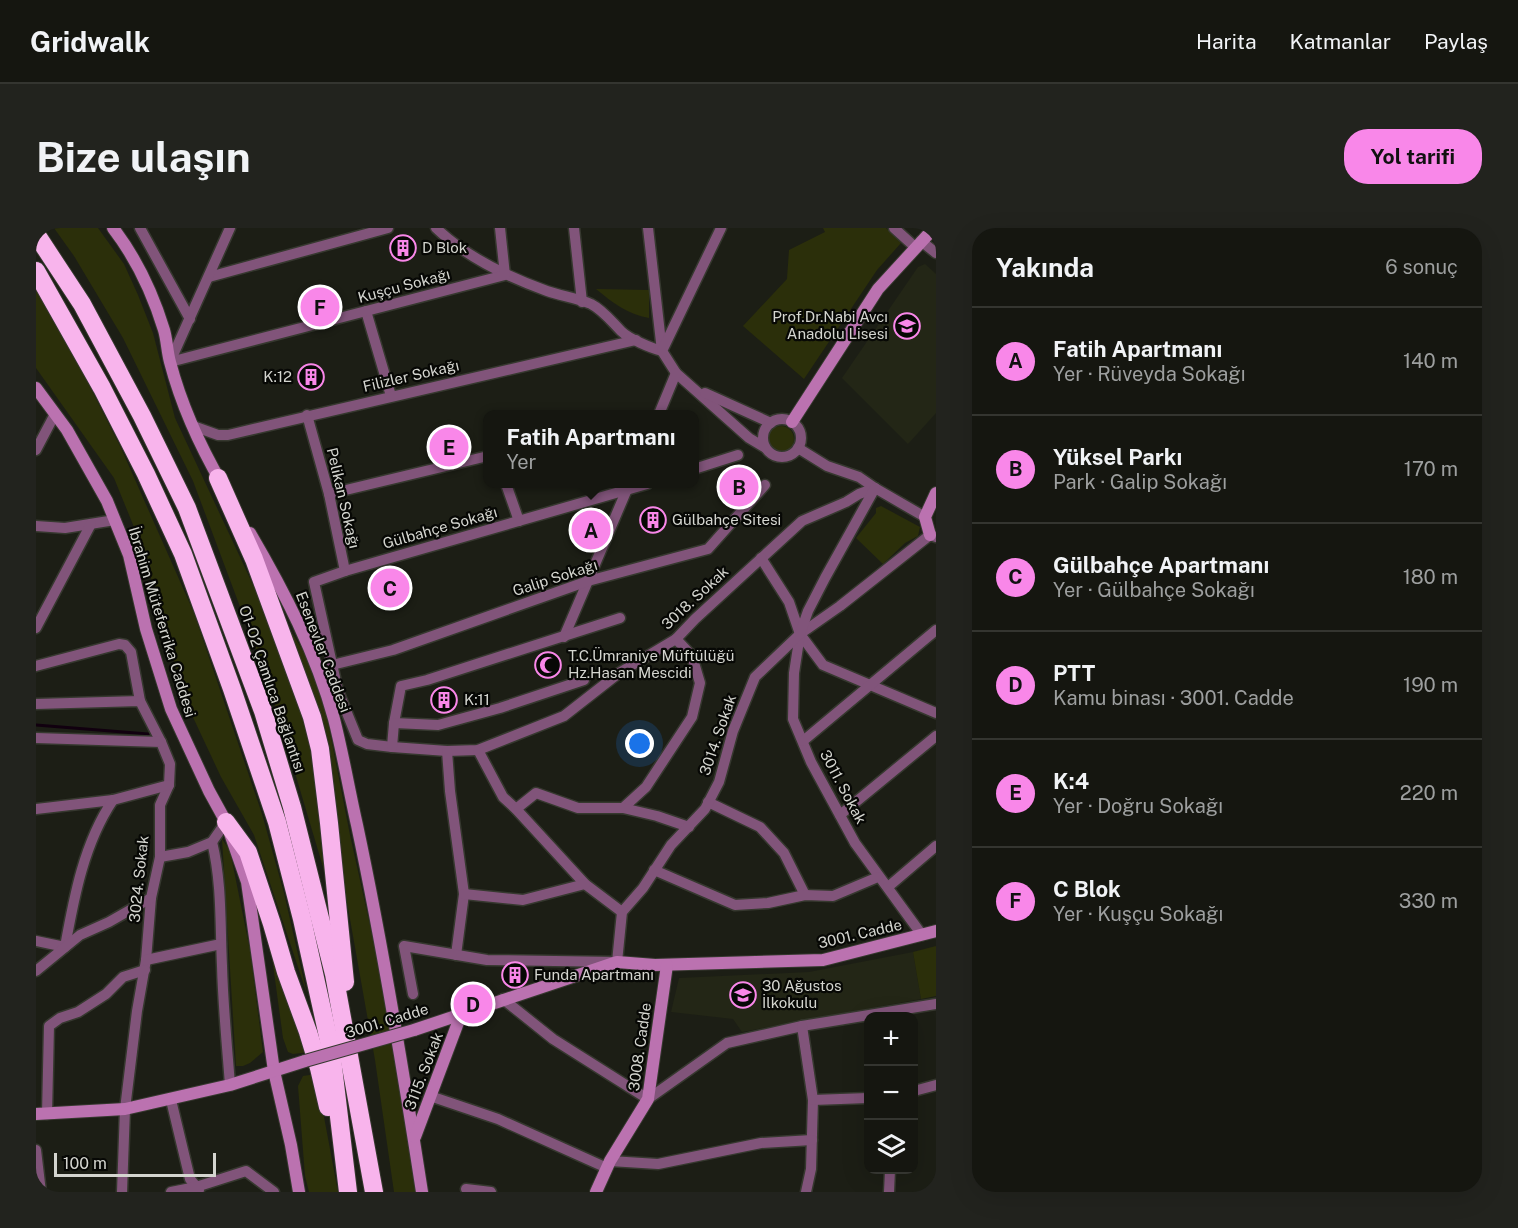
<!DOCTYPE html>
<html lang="tr">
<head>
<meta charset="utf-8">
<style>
	:root { --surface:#151610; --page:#22231e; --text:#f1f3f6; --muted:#9d9f9f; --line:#343530; --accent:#f987e9 }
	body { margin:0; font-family:"Public Sans",sans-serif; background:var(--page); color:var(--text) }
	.controls { position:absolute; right:18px; bottom:18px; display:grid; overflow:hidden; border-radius:12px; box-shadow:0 6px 24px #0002 }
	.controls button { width:54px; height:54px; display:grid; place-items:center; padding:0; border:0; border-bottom:2px solid var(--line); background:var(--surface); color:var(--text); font:30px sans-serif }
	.scale { position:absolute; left:18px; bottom:15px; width:162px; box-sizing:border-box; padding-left:6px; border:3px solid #d4d5cf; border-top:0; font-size:16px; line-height:21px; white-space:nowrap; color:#d4d5cf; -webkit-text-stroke:4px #070805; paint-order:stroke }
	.you { position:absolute; left:604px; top:516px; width:21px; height:21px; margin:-15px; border:4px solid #fff; border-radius:50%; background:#1a73e8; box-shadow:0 0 0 9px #1a73e833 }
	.badge { display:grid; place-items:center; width:39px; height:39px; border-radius:50%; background:var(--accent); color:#111; font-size:20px; font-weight:700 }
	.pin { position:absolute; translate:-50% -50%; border:3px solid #fff; box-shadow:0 2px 6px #0006 }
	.popup { position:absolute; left:447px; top:182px; width:216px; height:78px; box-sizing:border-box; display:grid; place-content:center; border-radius:12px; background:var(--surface); filter:drop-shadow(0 2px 4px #0005); font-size:20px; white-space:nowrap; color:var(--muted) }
	.popup b { font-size:22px; color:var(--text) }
	.popup::after { content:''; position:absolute; left:50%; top:100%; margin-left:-12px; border:12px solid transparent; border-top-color:var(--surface) }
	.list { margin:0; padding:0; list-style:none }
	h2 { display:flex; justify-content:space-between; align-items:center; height:78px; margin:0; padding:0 24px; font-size:26px }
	h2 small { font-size:20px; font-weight:400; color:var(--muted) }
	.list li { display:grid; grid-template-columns:39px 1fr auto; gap:18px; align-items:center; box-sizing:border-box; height:108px; padding:0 24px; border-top:2px solid var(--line) }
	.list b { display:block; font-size:22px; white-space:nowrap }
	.list p { margin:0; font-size:20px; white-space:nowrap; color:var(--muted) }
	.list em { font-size:20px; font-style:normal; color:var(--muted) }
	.icon { flex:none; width:33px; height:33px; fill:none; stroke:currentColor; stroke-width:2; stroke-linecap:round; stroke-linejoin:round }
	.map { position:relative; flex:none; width:900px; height:964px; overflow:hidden; border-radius:24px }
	header { display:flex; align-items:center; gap:36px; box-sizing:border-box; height:84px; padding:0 30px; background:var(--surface); border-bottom:2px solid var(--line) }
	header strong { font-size:28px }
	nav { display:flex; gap:33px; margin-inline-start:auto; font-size:21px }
	.intro { display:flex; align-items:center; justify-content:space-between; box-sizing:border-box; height:144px; padding:0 36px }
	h1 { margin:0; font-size:42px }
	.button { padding:15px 27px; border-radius:24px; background:var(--accent); color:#111; font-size:21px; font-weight:700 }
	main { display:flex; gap:36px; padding:0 36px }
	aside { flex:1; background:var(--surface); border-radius:24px; box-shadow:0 6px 24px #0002 }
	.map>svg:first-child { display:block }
</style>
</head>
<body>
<header>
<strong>Gridwalk</strong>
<nav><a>Harita</a><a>Katmanlar</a><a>Paylaş</a></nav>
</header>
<div class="intro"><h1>Bize ulaşın</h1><a class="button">Yol tarifi</a></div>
<main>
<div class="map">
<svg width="900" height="964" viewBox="0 0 900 964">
	<rect width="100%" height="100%" fill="#1c1e15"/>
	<g fill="#232616">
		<polygon points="889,36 900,46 900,185 872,216 806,150 882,39"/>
		<polygon points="877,724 885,771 706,804 697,791 635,784 643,750 773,744"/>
	</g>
	<g fill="#2b2f0a">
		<polygon points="18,0 62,0 88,36 102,67 117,105 139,190 225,374 280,523 290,649 231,451 157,253 87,110 38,28"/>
		<polygon points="787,0 850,0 865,15 841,42 768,151 707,98 751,51 753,22 789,4"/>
		<path d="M560,61l53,1v28c-22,-4 -36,-15 -53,-29z"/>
		<polygon points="0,62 49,149 85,220 158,385 226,586 248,665 271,766 218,607 185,549 155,485 123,389 111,331 78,250 0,140"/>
		<circle cx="745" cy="211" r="13"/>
		<polygon points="706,247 716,263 701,276 691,255"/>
		<polygon points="845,278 884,299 882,308 869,315 847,336 820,310 840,285 840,280"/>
		<polygon points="251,397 271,429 291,489 314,607 351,774 381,964 358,964 339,832 306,646"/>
		<polygon points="186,611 194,623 214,722 227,824 214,835 207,838 200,838"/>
		<polygon points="232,700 274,824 257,826 252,824 247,810"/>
		<polygon points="900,718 900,768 885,771 877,724"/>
		<polygon points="280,846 302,964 273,964 269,948 262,858 267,848"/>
	</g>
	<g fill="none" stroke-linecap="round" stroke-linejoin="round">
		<polyline stroke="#11000f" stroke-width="3" points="0,497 112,506"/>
		<g stroke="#36382f" stroke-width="13">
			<g id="street">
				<polyline points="104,0 154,91"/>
				<path d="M400,0c30,29 72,49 111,63 14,5 30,7 44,13 12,6 21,18 30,27 8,8 30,17 41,20l-14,-123"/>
				<polyline points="538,0 546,74"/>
				<polyline points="685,0 626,123 640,145 713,210 728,219"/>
				<polyline points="858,0 879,19"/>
				<polyline points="885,13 900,25"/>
				<polyline points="173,49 352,0"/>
				<polyline points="330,83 355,168"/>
				<polyline points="134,134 469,47 464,0"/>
				<polyline points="134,134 194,0"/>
				<polyline points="669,165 735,195"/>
				<polyline points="623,186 640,145"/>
				<polyline points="271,187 293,266 309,343 278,354 302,463 322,512 331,516 356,519 411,523 442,522 528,488 583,445 640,411 659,391 766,293 810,274 823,266 839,260"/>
				<circle cx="746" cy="210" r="19"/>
				<polyline points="157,198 182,207 192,207 600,112"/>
				<polyline points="762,220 791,238 823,249 839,260 889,289"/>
				<polyline points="0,222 19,186"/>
				<polyline points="658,241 702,227"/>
				<polyline points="470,256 483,293"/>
				<polyline points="293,266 452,228"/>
				<polyline points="0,298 29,300 79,292"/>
				<polyline points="725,330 753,374 764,406 787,437 900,485"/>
				<polyline points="309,343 611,256"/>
				<polyline points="0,400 55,296"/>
				<polyline points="764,406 758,445 757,491 775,534 819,615 886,707"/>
				<polyline points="764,406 804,378 894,307 900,309"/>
				<polyline points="528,409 592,259"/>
				<polyline points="296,437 357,422 552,353 672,321 729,257"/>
				<polyline points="0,438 83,416 89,417 95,424 104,473"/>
				<polyline points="0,476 104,473 125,514"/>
				<polyline points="358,495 365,458 391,452 584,390"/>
				<polyline points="0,510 125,514 134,536 133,557 124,577 124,629 115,670 110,732 101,783 89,881 86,964"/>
				<polyline points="767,513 900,402"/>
				<polyline points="356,519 358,495 402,497 464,480 548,452"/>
				<polyline points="442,522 467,569 480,581 549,656 586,684"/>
				<polyline points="411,523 414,563 428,666 420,727"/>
				<polyline points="672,574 724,599 748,625 769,667"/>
				<polyline points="587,580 610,559 656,489 664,455 656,428 640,411"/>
				<polyline points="0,581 77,572 133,557"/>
				<polyline points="480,581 500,565 542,580 587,580 621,588 653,599"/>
				<polyline points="804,587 900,508"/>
				<path d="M176,614c10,41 8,82 10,124 1,39 5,79 8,119"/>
				<polyline points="124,629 152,624 176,614 190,594"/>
				<polyline points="618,642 699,677 732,675 769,667 797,668 842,649"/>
				<polyline points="852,659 900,618"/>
				<polyline points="428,666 487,672 549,656"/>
				<path d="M0,713l29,6c9,-50 19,-104 48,-147"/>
				<polyline points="110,732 185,716"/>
				<polyline points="0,743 44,707 73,694 115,670"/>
				<polyline points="377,766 368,718 451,732 581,734 586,684 607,660 635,617 669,581 683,554 697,503 719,449 764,406 772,383 789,350 839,260"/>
				<polyline points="467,771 517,811 612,871 691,815 766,798 900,776"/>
				<polyline points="766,798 777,872 775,941 770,964"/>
				<polyline points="878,863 900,857"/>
				<polyline points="394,868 462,891 571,940"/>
				<polyline points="135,872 154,951 163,962"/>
				<polyline points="777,872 832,870"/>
				<polyline points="11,886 13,798 24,790 42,784 70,766 87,749 109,742"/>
				<polyline points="0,922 5,964"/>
				<polyline points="574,933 622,936 725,915 776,912"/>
				<polyline points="430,961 455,964"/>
				<polyline points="135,964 160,959 210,943 238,964"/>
				<polyline points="853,964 854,942"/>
			</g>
		</g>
		<g stroke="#36382f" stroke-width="14">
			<g id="secondary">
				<path d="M77,0c23,30 40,66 51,102 3,10 3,21 6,32 11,42 30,84 52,122"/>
				<polyline points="0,160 31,202 71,273 93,327 110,401 135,481 173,563 190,594 211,654 238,843 255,917 263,964"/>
				<polyline points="756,194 842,61 898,0"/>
				<path d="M214,305c34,58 66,120 84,186 9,35 15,71 23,106 26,122 46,244 65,367"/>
				<polyline points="894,307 889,289 900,265"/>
				<polyline points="378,802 581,734 619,737 787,732 900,703"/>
				<polyline points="0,886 89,881 194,857 269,833"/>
				<polyline points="379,909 426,784"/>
				<polyline points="560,964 574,933 612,871 631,737"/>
			</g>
		</g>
		<g stroke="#36382f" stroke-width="20">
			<g id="highway">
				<polyline points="0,6 46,76 106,188 151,280 227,483 256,579 298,746 338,964"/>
				<polyline points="0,43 66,160 110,246 147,326 196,461 241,594 266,691 295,822 312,964"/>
				<polyline points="182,250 218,331 276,489 284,521 293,595 309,754"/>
				<polyline points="190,594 212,624 236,696 250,744 272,804 283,840 292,879"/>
			</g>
		</g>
		<use href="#street" stroke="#81547a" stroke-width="10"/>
		<use href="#secondary" stroke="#bb72b0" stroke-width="12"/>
		<use href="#highway" stroke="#f8b4ec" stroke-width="18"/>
		<g stroke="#36382f" stroke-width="14" stroke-linecap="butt">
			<polyline id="secondary-bridge" points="269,833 378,802"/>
		</g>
		<use href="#secondary-bridge" stroke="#bb72b0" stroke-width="12"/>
	</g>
	<defs>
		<g id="building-ring" transform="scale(1.35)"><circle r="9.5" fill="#070805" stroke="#f987e9" stroke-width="1.5"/><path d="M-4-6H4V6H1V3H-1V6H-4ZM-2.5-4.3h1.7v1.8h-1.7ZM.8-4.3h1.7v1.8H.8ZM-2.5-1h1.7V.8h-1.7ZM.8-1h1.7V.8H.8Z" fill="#f987e9"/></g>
		<g id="school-ring" transform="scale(1.35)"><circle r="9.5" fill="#070805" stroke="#f987e9" stroke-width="1.5"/><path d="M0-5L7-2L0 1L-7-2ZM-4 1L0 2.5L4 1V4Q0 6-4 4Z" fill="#f987e9"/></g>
		<g id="mosque-ring" transform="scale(1.35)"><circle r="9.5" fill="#070805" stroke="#f987e9" stroke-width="1.5"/><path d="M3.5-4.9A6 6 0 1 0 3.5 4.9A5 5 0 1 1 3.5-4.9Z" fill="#f987e9"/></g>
	</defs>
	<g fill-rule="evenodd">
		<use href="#building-ring" x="367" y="20"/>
		<use href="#school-ring" x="871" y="98"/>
		<use href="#building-ring" x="275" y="149"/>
		<use href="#building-ring" x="617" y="292"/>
		<use href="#mosque-ring" x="512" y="437"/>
		<use href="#building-ring" x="408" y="472"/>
		<use href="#building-ring" x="479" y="747"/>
		<use href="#school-ring" x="707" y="767"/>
	</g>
	<g text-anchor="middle" stroke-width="4.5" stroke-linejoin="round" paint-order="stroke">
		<g font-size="15" fill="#d4d5cf" stroke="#070805" text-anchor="start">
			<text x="386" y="25">D Blok</text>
			<text x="852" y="94" text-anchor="end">Prof.Dr.Nabi Avcı<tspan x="852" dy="17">Anadolu Lisesi</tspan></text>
			<text x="256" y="154" text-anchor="end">K:12</text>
			<text x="636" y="297">Gülbahçe Sitesi</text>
			<text x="532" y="433">T.C.Ümraniye Müftülüğü<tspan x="532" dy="17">Hz.Hasan Mescidi</tspan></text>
			<text x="428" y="477">K:11</text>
			<text x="498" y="752">Funda Apartmanı</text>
			<text x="726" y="763">30 Ağustos<tspan x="726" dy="17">İlkokulu</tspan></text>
		</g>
		<g font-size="15" fill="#d4d5cf" stroke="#070805">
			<text transform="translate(368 58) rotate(-15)" y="5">Kuşçu Sokağı</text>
			<text transform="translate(375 148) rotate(-13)" y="5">Filizler Sokağı</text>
			<text transform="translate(307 270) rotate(77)" y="5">Pelikan Sokağı</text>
			<text transform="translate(404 300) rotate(-16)" y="5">Gülbahçe Sokağı</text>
			<text transform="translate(519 350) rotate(-18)" y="5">Galip Sokağı</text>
			<text transform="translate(659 370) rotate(-43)" y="5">3018. Sokak</text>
			<text transform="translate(126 394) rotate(73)" y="5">İbrahim Müteferrika Caddesi</text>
			<text transform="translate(287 424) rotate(69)" y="5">Esenevler Caddesi</text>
			<text transform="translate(236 461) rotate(71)" y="5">O1-O2 Çamlıca Bağlantısı</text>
			<text transform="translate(682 507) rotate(-71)" y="5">3014. Sokak</text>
			<text transform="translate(807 559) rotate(62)" y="5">3011. Sokak</text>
			<text transform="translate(103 651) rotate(-84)" y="5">3024. Sokak</text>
			<text transform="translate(824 706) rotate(-13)" y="5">3001. Cadde</text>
			<text transform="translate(351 793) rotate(-17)" y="5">3001. Cadde</text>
			<text transform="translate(604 819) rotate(-82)" y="5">3008. Cadde</text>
			<text transform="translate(388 843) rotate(-69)" y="5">3115. Sokak</text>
		</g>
	</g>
</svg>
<div class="controls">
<button>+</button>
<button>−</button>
<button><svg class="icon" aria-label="layers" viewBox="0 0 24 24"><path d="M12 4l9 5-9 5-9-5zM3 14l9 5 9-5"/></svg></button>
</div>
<div class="scale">100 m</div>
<div class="you"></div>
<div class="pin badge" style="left:555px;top:302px">A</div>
<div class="popup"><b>Fatih Apartmanı</b>Yer</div>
<div class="pin badge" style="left:703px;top:259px">B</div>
<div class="pin badge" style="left:354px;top:360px">C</div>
<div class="pin badge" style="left:437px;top:776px">D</div>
<div class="pin badge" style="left:413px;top:219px">E</div>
<div class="pin badge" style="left:284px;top:79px">F</div>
</div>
<aside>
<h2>Yakında<small>6 sonuç</small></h2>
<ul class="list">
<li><span class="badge">A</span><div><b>Fatih Apartmanı</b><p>Yer · Rüveyda Sokağı</p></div><em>140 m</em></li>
<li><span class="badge">B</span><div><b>Yüksel Parkı</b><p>Park · Galip Sokağı</p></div><em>170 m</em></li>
<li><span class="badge">C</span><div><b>Gülbahçe Apartmanı</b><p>Yer · Gülbahçe Sokağı</p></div><em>180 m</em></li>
<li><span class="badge">D</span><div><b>PTT</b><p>Kamu binası · 3001. Cadde</p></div><em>190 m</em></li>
<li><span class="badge">E</span><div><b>K:4</b><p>Yer · Doğru Sokağı</p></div><em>220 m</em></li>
<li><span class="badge">F</span><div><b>C Blok</b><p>Yer · Kuşçu Sokağı</p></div><em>330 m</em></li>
</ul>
</aside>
</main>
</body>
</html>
